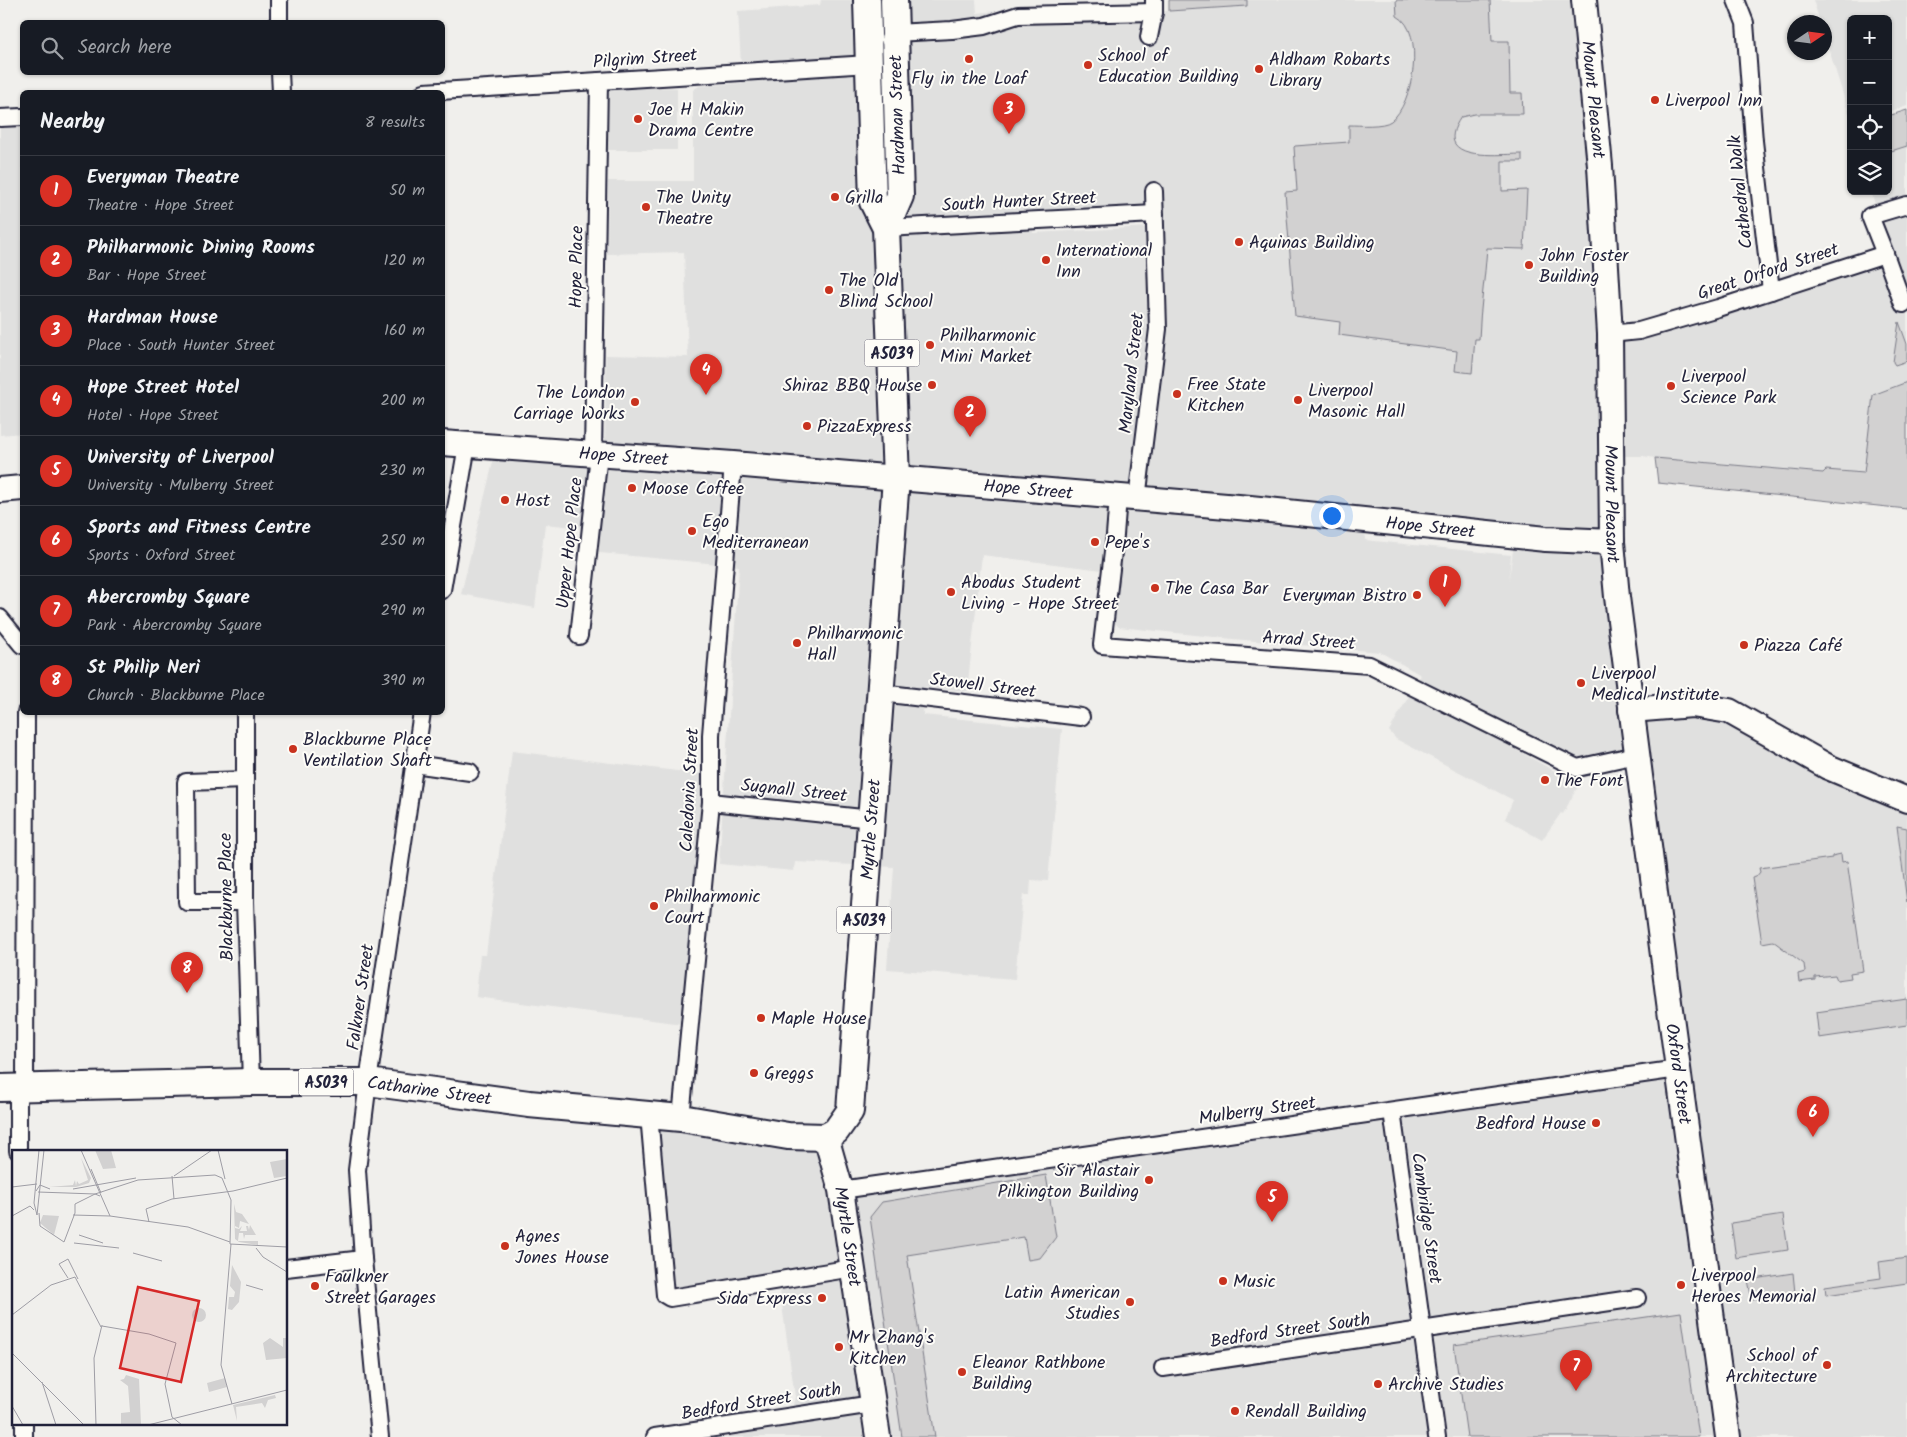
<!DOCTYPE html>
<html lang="en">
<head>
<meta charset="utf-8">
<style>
	:root { --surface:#171b24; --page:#20242c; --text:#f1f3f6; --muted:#9ea1a6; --line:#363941; --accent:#d93025 }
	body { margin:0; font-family:Kalam,sans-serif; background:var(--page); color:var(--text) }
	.controls { position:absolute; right:15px; top:15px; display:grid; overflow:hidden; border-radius:8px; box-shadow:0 1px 4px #0004 }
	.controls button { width:45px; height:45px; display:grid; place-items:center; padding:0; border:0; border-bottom:1px solid var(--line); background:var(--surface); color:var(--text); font:25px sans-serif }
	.compass { position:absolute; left:1787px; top:15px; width:45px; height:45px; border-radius:50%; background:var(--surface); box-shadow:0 1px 4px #0004; rotate:77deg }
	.you { position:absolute; left:1331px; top:515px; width:18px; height:18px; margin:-12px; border:4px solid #fff; border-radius:50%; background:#1a73e8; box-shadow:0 0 0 8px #1a73e833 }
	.badge { display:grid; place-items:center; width:32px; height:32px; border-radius:50%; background:var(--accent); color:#fff; font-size:16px; font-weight:700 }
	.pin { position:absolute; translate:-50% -41px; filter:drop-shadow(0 1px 2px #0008) }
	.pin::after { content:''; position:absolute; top:26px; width:18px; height:15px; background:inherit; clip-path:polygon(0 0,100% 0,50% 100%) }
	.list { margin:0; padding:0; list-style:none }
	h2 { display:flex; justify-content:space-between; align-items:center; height:65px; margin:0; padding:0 20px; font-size:21px }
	h2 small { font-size:16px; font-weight:400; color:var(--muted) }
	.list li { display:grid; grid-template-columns:32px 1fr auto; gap:15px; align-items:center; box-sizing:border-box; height:70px; padding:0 20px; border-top:1px solid var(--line) }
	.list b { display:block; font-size:19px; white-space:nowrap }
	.list p { margin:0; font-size:16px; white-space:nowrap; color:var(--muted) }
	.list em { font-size:16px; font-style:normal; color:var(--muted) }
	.icon { flex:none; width:28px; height:28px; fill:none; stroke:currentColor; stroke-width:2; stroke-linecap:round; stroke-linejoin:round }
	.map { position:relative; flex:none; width:1907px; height:1437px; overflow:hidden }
	.search { position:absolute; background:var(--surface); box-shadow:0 1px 4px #0004; left:20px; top:20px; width:425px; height:55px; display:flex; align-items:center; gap:12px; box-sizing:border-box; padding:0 18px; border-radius:8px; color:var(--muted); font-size:19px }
	.panel { position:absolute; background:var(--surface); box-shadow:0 1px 4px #0004; left:20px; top:90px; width:425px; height:625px; border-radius:8px }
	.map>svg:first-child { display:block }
</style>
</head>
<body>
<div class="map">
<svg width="1907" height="1437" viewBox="0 0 1907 1437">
	<rect width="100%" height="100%" fill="#f0efec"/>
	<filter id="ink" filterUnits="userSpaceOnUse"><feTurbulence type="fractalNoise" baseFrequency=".02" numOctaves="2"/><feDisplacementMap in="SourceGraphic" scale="10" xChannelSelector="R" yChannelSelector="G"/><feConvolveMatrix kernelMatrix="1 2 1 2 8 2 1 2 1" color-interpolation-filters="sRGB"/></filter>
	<g filter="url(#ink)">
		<g fill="#e0e0df" fill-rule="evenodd">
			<path d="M821,0h155l1,13 41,-4 1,6 150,-4 78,-5v-6h337l27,336 279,-82 -19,-63h17v-75l19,-6v272l-34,13 -8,78 -39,-3 -3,3 -168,-15 -12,-2h-31l19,254 61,-5 215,95v637h-1234l117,-20 5,-20 -15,-106 -10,-9 -100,16 -21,-183 177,22 15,53 837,-121 -42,-314 -59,13 -89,-44 -2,9 90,50 2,3 -15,28 -2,-1 -19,27 -37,-21 8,-19 -117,-61 -7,-8 32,-56 -41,-23 -147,-13 -114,-12 -5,-5 4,-50 -136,-17 -15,136 -42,-4 -2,28 139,14 -14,152 -17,-1 -1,15h-7l-8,84 -128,-10 7,-102 -99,-5 -1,9 -75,-7 20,-298 -139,-13 -17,-25 -38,-4 -10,84 -74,-14 33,-136 88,5 23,-22 1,-86 82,2 -4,-105 -77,2 1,-73h85v-91l6,-4 43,-3 -4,-72 82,-6zM1155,214l-5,13 -117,6 -1,-13zM1367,520l148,16 -6,43 2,-24 -146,-15z"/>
			<polygon points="1813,0 1907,0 1907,106 1888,112 1888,19 1851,19 1851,120 1825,37 1824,22 1820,22"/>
			<polygon points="605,88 677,88 677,150 604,150"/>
			<polygon points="22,117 22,433 0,435 0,118"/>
			<polygon points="512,751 710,775 690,1025 476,997 480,955 486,955"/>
		</g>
		<g fill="#d2d1d1" stroke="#7a7a86">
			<polygon points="1169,0 1247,0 1247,6 1169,11"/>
			<path d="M1396,0h94l2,41h17l1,52h12l1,21h-49l-13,3c-31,46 37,37 61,37v7h-20v30l25,-1 -3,59 -37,-1c-2,30 -7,60 -8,91h-4l-3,34 -17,-2 2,-20 -118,-16 1,-13 -45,-6 -10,-124 12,-1 -3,-44 1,-1 54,-4v-17c10,0 34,2 42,-4 22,-16 35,-90 6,-105z"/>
			<polygon points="1907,110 1907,146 1888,152 1888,116"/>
			<polygon points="1899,322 1907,344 1907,361 1895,365 1893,362"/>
			<polygon points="1907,382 1907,509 1658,483 1655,458 1823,473 1826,470 1864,473 1873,395"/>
			<polygon points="1897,826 1907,828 1907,902"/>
			<polygon points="1841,854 1842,862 1847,861 1863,971 1850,973 1851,978 1837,980 1835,975 1815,977 1815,980 1799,982 1798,974 1805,972 1804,964 1773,941 1762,943 1752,878 1756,877 1760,872 1759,868 1832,858 1832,856"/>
			<polygon points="1907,999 1907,1025 1819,1038 1816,1012"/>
			<polygon points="1046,1175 1056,1237 1040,1258 1028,1260 1024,1237 907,1255 935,1437 902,1437 870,1217 882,1202"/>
			<polygon points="1783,1215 1788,1250 1736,1258 1731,1223"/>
			<polygon points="1907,1258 1907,1283 1826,1295 1825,1286 1881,1278 1879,1262"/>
			<polygon points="1793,1273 1795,1293 1752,1300 1748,1280"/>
			<polygon points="1681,1312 1699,1437 1467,1437 1454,1345"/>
		</g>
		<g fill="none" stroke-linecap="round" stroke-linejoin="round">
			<g stroke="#22223b" stroke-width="20">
				<g id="street">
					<polyline points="279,0 279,22"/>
					<polyline points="1736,0 1745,23 1754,141 1771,291"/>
					<polyline points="1149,37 1154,12 1154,0"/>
					<polyline points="889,39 894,33 952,30 984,26 1018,15 1154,12"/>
					<polyline points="280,72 281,92"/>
					<polyline points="424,92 869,64 873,59"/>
					<polyline points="0,118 22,117"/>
					<polyline points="886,228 1155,214"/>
					<polyline points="1885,254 1870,216 1907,205"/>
					<polyline points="1610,334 1639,331 1718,308 1885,254 1903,304"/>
					<polyline points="593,454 599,81"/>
					<polyline points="1118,497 1115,535 1102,645 1369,665 1577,768 1636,755"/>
					<polyline points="1137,499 1158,329 1154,191"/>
					<polyline points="442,590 467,445"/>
					<polyline points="0,618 22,645"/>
					<polyline points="579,636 599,454"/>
					<polyline points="881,693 1081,717"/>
					<polyline points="245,712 245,902 251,1082"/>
					<polyline points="414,764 470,772"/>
					<polyline points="711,802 872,819"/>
					<polyline points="245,902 187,902 186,782 245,780"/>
					<polyline points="18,1088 18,1151"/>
					<polyline points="25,1088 26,712"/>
					<polyline points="1392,1111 1437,1437"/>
					<polyline points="649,1115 665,1295 670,1298 853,1268"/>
					<polyline points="681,1118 711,802 711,735 733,464"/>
					<polyline points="841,1190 1678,1069"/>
					<polyline points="286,1268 363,1259"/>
					<polyline points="1163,1368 1637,1298"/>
					<polyline points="24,1423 24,1437"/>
					<polyline points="380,1437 363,1259 357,1170 368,1082 422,712"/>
					<polyline points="655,1437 873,1404"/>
				</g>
			</g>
			<g stroke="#22223b" stroke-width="28">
				<g id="secondary">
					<path id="s1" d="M1584,0l16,166 10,168 2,208 5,55 52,405 59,435"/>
					<path id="s2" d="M442,443l291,21 517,44 296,31 66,3"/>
					<polyline points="0,490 22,488"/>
					<polyline points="1631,710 1692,705 1729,711 1828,767 1907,800"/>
					<path id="s3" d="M826,1137l15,53 37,247"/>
				</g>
			</g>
			<g stroke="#22223b" stroke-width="30">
				<g id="primary">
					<polyline points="886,228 900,196 894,0"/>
					<path id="s4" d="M0,1088l251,-6h117l161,22 152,14 107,18 38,1 10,-6 14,-20 46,-633 -10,-250 -13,-26 -6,-202"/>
				</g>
			</g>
			<use href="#street" stroke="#fdfcf7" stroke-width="16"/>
			<use href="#secondary" stroke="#fdfcf7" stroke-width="24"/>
			<use href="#primary" stroke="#fdfcf7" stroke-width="26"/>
		</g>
	</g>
	<g fill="#c8321e" stroke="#fdfcf7" stroke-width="2">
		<circle cx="969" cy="59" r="5"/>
		<circle cx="1088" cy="65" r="5"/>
		<circle cx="1259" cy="69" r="5"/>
		<circle cx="1655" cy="100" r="5"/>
		<circle cx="638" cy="119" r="5"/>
		<circle cx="835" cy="197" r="5"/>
		<circle cx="646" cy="207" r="5"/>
		<circle cx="1239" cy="242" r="5"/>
		<circle cx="1046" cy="260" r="5"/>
		<circle cx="1529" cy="265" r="5"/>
		<circle cx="829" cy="290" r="5"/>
		<circle cx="930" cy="345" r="5"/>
		<circle cx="932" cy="385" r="5"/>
		<circle cx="1671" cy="386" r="5"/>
		<circle cx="1177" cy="394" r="5"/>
		<circle cx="1298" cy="400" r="5"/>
		<circle cx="635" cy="402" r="5"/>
		<circle cx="807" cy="426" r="5"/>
		<circle cx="632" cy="488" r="5"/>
		<circle cx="505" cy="500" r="5"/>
		<circle cx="692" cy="531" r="5"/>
		<circle cx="1095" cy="542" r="5"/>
		<circle cx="1155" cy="588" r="5"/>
		<circle cx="951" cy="592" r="5"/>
		<circle cx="1417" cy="595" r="5"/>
		<circle cx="797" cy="643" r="5"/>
		<circle cx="1744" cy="645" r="5"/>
		<circle cx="1581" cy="683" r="5"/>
		<circle cx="293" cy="749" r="5"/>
		<circle cx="1545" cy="780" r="5"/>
		<circle cx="654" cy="906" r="5"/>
		<circle cx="761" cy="1018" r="5"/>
		<circle cx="754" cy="1073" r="5"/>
		<circle cx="1596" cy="1123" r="5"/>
		<circle cx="1149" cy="1180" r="5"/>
		<circle cx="505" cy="1246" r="5"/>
		<circle cx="1223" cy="1281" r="5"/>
		<circle cx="1681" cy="1285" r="5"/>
		<circle cx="315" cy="1286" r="5"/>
		<circle cx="822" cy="1298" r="5"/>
		<circle cx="1130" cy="1302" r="5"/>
		<circle cx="839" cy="1347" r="5"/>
		<circle cx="1827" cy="1365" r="5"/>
		<circle cx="962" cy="1372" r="5"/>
		<circle cx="1378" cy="1384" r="5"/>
		<circle cx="1235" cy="1411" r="5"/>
	</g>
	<g text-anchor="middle" stroke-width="4" stroke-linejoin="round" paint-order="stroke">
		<g fill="#fdfcf7" stroke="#646373" stroke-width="1">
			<rect x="864.5" y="339.5" width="55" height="27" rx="4"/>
			<rect x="836.5" y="906.5" width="55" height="27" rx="4"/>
			<rect x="298.5" y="1068.5" width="55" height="27" rx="4"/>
		</g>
		<g font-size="16" font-weight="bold" fill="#22223b">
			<text x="892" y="359">A5039</text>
			<text x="864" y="926">A5039</text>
			<text x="326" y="1088">A5039</text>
		</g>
		<g font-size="18" fill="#22223b" stroke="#fdfcf7" text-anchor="start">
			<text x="1098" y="61">School of<tspan x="1098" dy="21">Education Building</tspan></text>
			<text x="1269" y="65">Aldham Robarts<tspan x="1269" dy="21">Library</tspan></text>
			<text x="969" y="84" text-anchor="middle">Fly in the Loaf</text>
			<text x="1665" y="106">Liverpool Inn</text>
			<text x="648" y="115">Joe H Makin<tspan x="648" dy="21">Drama Centre</tspan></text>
			<text x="656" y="203">The Unity<tspan x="656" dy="21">Theatre</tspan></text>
			<text x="845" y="203">Grilla</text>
			<text x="1249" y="248">Aquinas Building</text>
			<text x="1056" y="256">International<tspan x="1056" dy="21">Inn</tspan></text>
			<text x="1539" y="261">John Foster<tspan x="1539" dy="21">Building</tspan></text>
			<text x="839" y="286">The Old<tspan x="839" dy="21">Blind School</tspan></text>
			<text x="940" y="341">Philharmonic<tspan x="940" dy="21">Mini Market</tspan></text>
			<text x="1681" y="382">Liverpool<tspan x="1681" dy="21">Science Park</tspan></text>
			<text x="1187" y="390">Free State<tspan x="1187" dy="21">Kitchen</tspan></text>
			<text x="922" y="391" text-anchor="end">Shiraz BBQ House</text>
			<text x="1308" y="396">Liverpool<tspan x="1308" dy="21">Masonic Hall</tspan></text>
			<text x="625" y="398" text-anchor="end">The London<tspan x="625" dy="21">Carriage Works</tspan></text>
			<text x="817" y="432">PizzaExpress</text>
			<text x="642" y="494">Moose Coffee</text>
			<text x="515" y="506">Host</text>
			<text x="702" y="527">Ego<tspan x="702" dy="21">Mediterranean</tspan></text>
			<text x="1105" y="548">Pepe's</text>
			<text x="961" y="588">Abodus Student<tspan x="961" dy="21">Living - Hope Street</tspan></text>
			<text x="1165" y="594">The Casa Bar</text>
			<text x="1407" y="601" text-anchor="end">Everyman Bistro</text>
			<text x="807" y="639">Philharmonic<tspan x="807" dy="21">Hall</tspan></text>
			<text x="1754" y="651">Piazza Café</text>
			<text x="1591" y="679">Liverpool<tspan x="1591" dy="21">Medical Institute</tspan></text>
			<text x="303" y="745">Blackburne Place<tspan x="303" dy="21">Ventilation Shaft</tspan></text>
			<text x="1555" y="786">The Font</text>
			<text x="664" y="902">Philharmonic<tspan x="664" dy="21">Court</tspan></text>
			<text x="771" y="1024">Maple House</text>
			<text x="764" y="1079">Greggs</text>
			<text x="1586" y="1129" text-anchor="end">Bedford House</text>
			<text x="1139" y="1176" text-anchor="end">Sir Alastair<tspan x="1139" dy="21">Pilkington Building</tspan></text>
			<text x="515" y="1242">Agnes<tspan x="515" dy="21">Jones House</tspan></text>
			<text x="1691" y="1281">Liverpool<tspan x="1691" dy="21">Heroes Memorial</tspan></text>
			<text x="325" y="1282">Faulkner<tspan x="325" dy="21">Street Garages</tspan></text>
			<text x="1233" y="1287">Music</text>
			<text x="1120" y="1298" text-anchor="end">Latin American<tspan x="1120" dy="21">Studies</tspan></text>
			<text x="812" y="1304" text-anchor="end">Sida Express</text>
			<text x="849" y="1343">Mr Zhang's<tspan x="849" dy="21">Kitchen</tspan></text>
			<text x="1817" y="1361" text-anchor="end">School of<tspan x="1817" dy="21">Architecture</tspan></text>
			<text x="972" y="1368">Eleanor Rathbone<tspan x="972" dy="21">Building</tspan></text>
			<text x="1388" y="1390">Archive Studies</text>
			<text x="1245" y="1417">Rendall Building</text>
		</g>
		<g font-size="18" fill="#22223b" stroke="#fdfcf7">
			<text transform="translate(645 58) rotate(-4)" y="6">Pilgrim Street</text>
			<text dy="6" stroke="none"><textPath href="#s1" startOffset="100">Mount Pleasant</textPath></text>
			<text transform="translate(897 115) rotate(-92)" y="6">Hardman Street</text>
			<text transform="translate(1740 192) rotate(-96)" y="6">Cathedral Walk</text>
			<text transform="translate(1019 201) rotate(-3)" y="6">South Hunter Street</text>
			<text transform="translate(576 267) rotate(-89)" y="6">Hope Place</text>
			<text transform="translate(1768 271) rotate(-18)" y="6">Great Orford Street</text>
			<text transform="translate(1131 373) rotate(-84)" y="6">Maryland Street</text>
			<text dy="6" stroke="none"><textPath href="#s2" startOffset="182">Hope Street</textPath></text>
			<text dy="6" stroke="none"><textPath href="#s2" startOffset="588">Hope Street</textPath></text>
			<text dy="6" stroke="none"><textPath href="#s1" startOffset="505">Mount Pleasant</textPath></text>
			<text dy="6" stroke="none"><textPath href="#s2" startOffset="992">Hope Street</textPath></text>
			<text transform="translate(569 543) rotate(-84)" y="6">Upper Hope Place</text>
			<text transform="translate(1309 640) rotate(4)" y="6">Arrad Street</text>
			<text transform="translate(983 685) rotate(7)" y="6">Stowell Street</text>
			<text transform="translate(689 790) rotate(-87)" y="6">Caledonia Street</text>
			<text transform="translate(794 790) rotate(6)" y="6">Sugnall Street</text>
			<text dy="6" stroke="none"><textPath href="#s4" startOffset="1148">Myrtle Street</textPath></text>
			<text transform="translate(226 897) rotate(-91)" y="6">Blackburne Place</text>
			<text transform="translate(360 997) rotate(-82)" y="6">Falkner Street</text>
			<text dy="6" stroke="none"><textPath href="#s1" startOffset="1079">Oxford Street</textPath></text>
			<text dy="6" stroke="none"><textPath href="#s4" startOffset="430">Catharine Street</textPath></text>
			<text transform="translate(1257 1110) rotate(-8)" y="6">Mulberry Street</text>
			<text transform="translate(1427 1218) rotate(82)" y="6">Cambridge Street</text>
			<text dy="6" stroke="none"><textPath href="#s3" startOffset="102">Myrtle Street</textPath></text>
			<text transform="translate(1290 1330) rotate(-8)" y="6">Bedford Street South</text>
			<text transform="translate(761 1401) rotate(-9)" y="6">Bedford Street South</text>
		</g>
	</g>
	<g transform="translate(12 1150)">
		<rect width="275" height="275" fill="#f0efec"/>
		<path d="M83,0h16l5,18 -13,1zM69,8l10,20 -2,5 -13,4h-27l24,-2 2,-5 1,6 1,-5 2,3 9,-4zM275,9v17l-13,2 -4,-16zM222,54l2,8 6,2 7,10 -9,-3 -1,7 -4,-2v2l4,1 3,-3 -2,5h7l-1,-5h2l1,4 1,-5 6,10h-11l-1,4 -1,-6h-4l-1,8h20v4l-19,-3 -4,-3zM31,65l16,1 -5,19 -14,-12zM220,115l9,17 -2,20 -7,8 -4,-1 1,-12h5l1,-5 -5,-6zM180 165a7 7 0 1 1 14 0a7 7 0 1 1-14 0ZM258,188l13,9v-9h4v20l-21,2 -3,-17zM114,225l13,4 2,46 -20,-1v-11l9,-1 -2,-26 -8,-6 4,-1zM213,228l2,9 -18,5 -2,-9zM263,245l1,3 -8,2 -3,8 -3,-5 -26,4 1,14 -4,-16z" fill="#d2d1d1"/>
		<path fill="none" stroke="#9e9da5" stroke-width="1" d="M27,0l-5,53 3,12 7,-65M69,0l29,66M206,0l7,29M79,19l10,24M160,26l2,23M162,26l38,-26M0,37l25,-3M61,39l63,-11M24,41l4,-6 10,4M26,42l57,2 43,-14 77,-5 7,3 9,22 -1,44 57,3M27,63l1,13 24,16 11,-29v-9l20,-10 5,2M61,65l37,1 78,11 42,15M0,66l18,-10 4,4M137,72l-3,-13 26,-10 61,-8 54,-13M67,85l24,8M62,93l45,5M219,94l-10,121 11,39M244,98l7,9 24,15M121,103l29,8M63,127l26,50M56,128l-9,-14 9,-5 10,20M234,135l17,5M0,165l39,-30 24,-8M90,176l47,8 27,9 -11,41 7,33 10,8M0,203l72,72M30,232l14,43M0,256l11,19M84,275l-2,-67 8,-33M136,275l139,-35"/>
		<path fill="#d62828" fill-opacity="0.15" stroke="#d62828" stroke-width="2.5" d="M126,137l61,14 -18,81 -61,-14z"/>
		<rect width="275" height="275" fill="none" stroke="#22223b" stroke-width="2.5"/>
	</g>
</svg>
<div class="controls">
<button>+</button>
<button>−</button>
<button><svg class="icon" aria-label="locate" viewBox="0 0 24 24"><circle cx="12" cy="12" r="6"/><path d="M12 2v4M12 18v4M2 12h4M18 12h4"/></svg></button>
<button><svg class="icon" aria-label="layers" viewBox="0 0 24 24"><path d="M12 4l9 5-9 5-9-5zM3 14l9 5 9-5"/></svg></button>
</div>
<svg class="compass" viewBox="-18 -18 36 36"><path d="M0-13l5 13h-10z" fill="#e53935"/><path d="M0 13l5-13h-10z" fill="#9ea1a6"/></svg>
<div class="you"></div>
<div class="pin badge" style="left:1445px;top:607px">1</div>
<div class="pin badge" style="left:970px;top:437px">2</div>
<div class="pin badge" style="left:1009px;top:134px">3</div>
<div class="pin badge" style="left:706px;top:395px">4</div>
<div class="pin badge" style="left:1272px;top:1222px">5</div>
<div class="pin badge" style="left:1813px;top:1137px">6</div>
<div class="pin badge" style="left:1576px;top:1391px">7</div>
<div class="pin badge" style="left:187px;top:993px">8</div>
<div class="search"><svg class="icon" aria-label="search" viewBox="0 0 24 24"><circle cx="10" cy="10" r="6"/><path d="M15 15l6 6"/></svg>Search here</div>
<section class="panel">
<h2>Nearby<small>8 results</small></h2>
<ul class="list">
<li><span class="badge">1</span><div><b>Everyman Theatre</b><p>Theatre · Hope Street</p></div><em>50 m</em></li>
<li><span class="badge">2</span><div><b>Philharmonic Dining Rooms</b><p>Bar · Hope Street</p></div><em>120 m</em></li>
<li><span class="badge">3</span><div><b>Hardman House</b><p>Place · South Hunter Street</p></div><em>160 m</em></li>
<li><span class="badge">4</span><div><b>Hope Street Hotel</b><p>Hotel · Hope Street</p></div><em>200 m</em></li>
<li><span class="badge">5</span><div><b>University of Liverpool</b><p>University · Mulberry Street</p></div><em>230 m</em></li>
<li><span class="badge">6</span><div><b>Sports and Fitness Centre</b><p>Sports · Oxford Street</p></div><em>250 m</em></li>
<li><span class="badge">7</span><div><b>Abercromby Square</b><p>Park · Abercromby Square</p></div><em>290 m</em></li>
<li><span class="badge">8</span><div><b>St Philip Neri</b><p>Church · Blackburne Place</p></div><em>390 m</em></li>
</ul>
</section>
</div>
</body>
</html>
